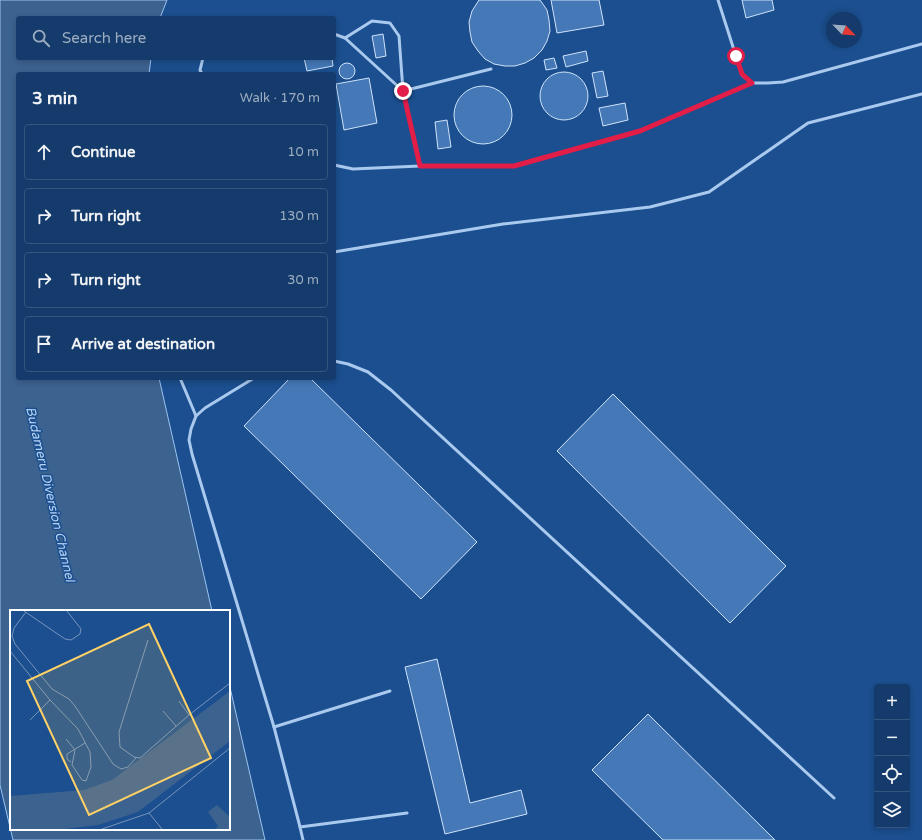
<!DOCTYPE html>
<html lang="en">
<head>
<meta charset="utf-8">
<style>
	:root { --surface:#143b6b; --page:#214673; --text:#f1f3f6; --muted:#9dadc1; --line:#33557e }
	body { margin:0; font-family:"Varela Round",sans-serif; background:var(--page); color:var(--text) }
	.controls { position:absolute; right:12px; bottom:12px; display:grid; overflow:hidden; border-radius:4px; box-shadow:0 2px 6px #0003 }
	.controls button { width:36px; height:36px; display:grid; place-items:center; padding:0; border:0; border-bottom:1px solid var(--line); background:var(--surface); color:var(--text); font:20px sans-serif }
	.compass { position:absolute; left:826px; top:12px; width:36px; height:36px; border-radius:50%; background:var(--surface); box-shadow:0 2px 6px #0003; rotate:115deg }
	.stop { position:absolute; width:12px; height:12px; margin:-9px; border:3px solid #e11d48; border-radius:50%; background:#fff }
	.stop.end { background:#e11d48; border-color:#fff; box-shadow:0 1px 4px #0008 }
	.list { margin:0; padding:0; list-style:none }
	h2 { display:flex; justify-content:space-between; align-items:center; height:52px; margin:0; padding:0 16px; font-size:17px }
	h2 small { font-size:13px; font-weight:400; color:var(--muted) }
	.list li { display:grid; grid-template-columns:26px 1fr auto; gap:12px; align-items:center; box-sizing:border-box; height:56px; margin:0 8px 8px; padding:0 8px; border:1px solid var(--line); border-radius:4px }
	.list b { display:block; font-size:15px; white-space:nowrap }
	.list em { font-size:13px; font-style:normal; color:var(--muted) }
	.icon { flex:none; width:22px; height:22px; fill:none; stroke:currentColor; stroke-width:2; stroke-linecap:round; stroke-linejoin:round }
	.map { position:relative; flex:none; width:922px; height:840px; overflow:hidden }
	.search { position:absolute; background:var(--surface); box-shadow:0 2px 6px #0003; left:16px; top:16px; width:320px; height:44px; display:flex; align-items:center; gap:10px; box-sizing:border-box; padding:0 14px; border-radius:4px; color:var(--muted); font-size:15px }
	.panel { position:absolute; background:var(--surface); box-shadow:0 2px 6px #0003; left:16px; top:72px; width:320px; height:308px; border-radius:4px }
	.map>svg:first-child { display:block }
</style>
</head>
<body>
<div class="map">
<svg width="922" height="840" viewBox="0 0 922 840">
	<rect width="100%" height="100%" fill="#1b4f8f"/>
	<polygon fill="#3c6290" stroke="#9cc4f0" points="0,0 167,0 160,18 18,18 18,58 151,58 149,74 18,74 18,378 159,378 212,611 11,611 11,829 229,829 229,683 265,840 13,840 0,785"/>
	<g fill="#4478b7" stroke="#cfe3fa">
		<polygon points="479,0 540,0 547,10 549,20 550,31 547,41 542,50 534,58 525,63 515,66 505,66 494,64 485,59 478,51 472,42 470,32 469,22 472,11"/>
		<polygon points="551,0 599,0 604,25 557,33"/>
		<polygon points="742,0 772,0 774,10 746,18"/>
		<polygon points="383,34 386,56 376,58 372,36"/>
		<polygon points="586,51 588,61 566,67 563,56"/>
		<polygon points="304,58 332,58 333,66 307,71"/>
		<polygon points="554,58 557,68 546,70 544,60"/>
		<circle cx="347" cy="71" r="8"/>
		<polygon points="603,71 608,96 597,98 592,73"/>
		<circle cx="564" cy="96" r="24"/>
		<polygon points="369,78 377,123 344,130 336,84"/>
		<circle cx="483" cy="115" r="29"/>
		<polygon points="625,103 628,120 603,126 599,108"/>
		<polygon points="447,120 451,147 438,149 435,122"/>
		<polygon points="290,378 310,378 477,542 421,599 244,426"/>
		<polygon points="613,394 786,566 730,623 557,451"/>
		<polygon points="437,659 470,803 521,790 527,814 445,834 405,667"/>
		<polygon points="648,714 775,840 663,840 592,770"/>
	</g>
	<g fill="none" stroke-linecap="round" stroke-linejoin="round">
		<g stroke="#a9c9ee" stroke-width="3">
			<polyline points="718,0 742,75 752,83 768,83 783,82 922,44"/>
			<polyline points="334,34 345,38 403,91 491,69"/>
			<polyline points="345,38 372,21 390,23 399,36 403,91 420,166"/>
			<polyline points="202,74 200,70 203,58"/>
			<polyline points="334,165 353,169 420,166 514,166 640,131 752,83"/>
			<polyline points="334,252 503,224 650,207 709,192 808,123 922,94"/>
			<polyline points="334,361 348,364 368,372 391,390 834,798"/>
			<polyline points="180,378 196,416"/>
			<polyline points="254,378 205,408 196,416 191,429 189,440 192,454 274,727 300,827"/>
			<polyline points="274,727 390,691"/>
			<polyline points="303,840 300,827 407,813"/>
		</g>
	</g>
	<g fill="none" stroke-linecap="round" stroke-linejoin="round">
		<polyline stroke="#e11d48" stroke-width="5" points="403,91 420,166 514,166 640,131 752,83 742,74 736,56"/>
	</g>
	<g text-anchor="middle" stroke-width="3" stroke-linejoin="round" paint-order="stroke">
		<g font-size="13" font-style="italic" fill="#b5d3f5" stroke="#1b4f8f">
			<text transform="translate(51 494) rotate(77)" y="5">Budameru Diversion Channel</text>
		</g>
	</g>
	<g transform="translate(10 610)">
		<rect width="220" height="220" fill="#1b4f8f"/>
		<path d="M220,81v50l-92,71 -40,13 -34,4h-54v-33l74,-6 28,-10zM207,195l13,12v12h-15l3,-3 -10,-14z" fill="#3c6290"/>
		<path fill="none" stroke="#7695bc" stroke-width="1" d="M14,1l41,28 6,1 9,-6 1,-5 -14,-18M16,2l-12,16 -2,8 3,8 37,45 17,10 6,7 38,58 8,5 7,-2 8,-9M138,30l-29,92 1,15 14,10 6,1 49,-43M0,41l40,49 -20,20M40,90l28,29 12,23 1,15 -5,14 -4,-1 -10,-15 3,-15 -9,-11M169,91l10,14 41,-32M153,101l13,15M61,152l-4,-3v-5l18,-11M139,203l13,16M92,219l47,-16 81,-65"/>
		<path fill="#ffd166" fill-opacity="0.15" stroke="#ffd166" stroke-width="2" d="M139,14l62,134 -122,57 -62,-134z"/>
		<rect width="220" height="220" fill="none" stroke="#fff" stroke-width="2"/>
	</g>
</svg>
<div class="controls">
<button>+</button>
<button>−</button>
<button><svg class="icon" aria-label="locate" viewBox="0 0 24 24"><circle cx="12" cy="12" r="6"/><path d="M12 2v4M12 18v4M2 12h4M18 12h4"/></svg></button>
<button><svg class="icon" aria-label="layers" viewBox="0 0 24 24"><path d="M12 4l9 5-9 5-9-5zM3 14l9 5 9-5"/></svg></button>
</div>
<svg class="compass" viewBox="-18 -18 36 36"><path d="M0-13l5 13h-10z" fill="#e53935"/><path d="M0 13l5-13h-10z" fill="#9dadc1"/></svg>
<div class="stop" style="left:736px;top:56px"></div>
<div class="stop end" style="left:403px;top:91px"></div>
<div class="search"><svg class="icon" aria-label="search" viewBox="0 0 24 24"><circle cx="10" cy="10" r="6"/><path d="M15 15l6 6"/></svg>Search here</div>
<section class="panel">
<h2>3 min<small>Walk · 170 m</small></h2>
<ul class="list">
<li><svg class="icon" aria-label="ahead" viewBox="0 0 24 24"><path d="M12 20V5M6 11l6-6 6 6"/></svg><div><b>Continue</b></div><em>10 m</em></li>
<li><svg class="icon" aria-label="right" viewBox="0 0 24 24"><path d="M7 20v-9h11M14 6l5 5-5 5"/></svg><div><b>Turn right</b></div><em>130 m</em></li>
<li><svg class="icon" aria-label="right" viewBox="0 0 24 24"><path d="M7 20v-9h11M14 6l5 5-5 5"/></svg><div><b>Turn right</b></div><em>30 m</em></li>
<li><svg class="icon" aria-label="arrive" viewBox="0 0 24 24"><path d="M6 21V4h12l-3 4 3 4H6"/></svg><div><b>Arrive at destination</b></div></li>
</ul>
</section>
</div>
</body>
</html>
